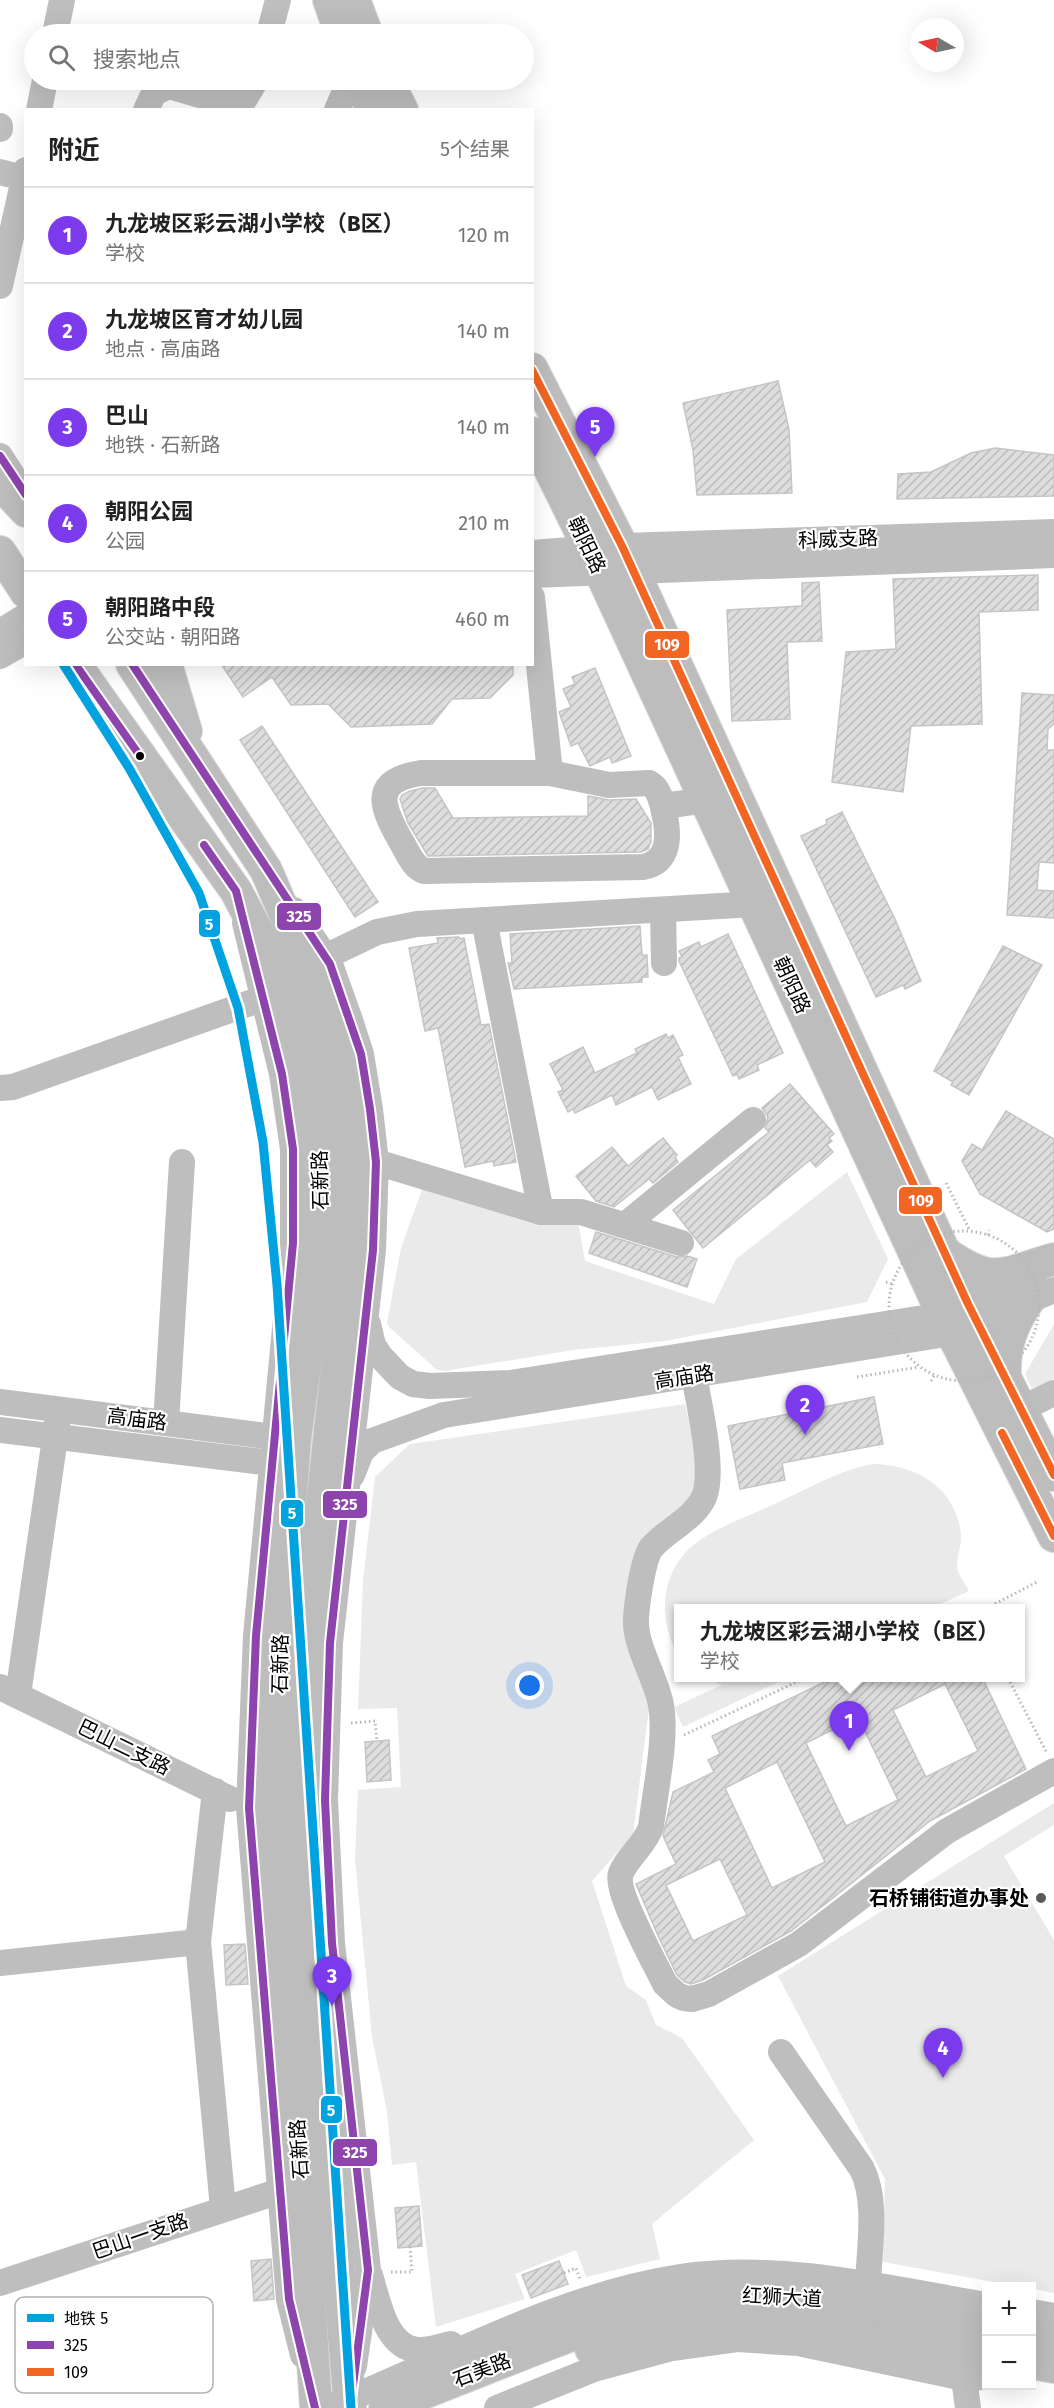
<!DOCTYPE html>
<html lang="zh">
<head>
<meta charset="utf-8">
<style>
	:root { --surface:#fff; --page:#f2f2f2; --text:#222; --muted:#767676; --line:#e0e0e0; --accent:#7c3aed }
	body { margin:0; font-family:"Fira Sans","Noto Sans SC",sans-serif; background:var(--page); color:var(--text) }
	.controls { position:absolute; right:18px; bottom:18px; display:grid; overflow:hidden; border-radius:0px; box-shadow:0 6px 24px #0002 }
	.controls button { width:54px; height:54px; display:grid; place-items:center; padding:0; border:0; border-bottom:2px solid var(--line); background:var(--surface); color:var(--text); font:30px sans-serif }
	.compass { position:absolute; left:910px; top:18px; width:54px; height:54px; border-radius:50%; background:var(--surface); box-shadow:0 6px 24px #0002; rotate:279deg }
	.you { position:absolute; left:530px; top:1686px; width:21px; height:21px; margin:-15px; border:4px solid #fff; border-radius:50%; background:#1a73e8; box-shadow:0 0 0 9px #1a73e833 }
	.badge { display:grid; place-items:center; width:39px; height:39px; border-radius:50%; background:var(--accent); color:#fff; font-size:20px; font-weight:700 }
	.pin { position:absolute; translate:-50% -50px; filter:drop-shadow(0 2px 3px #0008) }
	.pin::after { content:''; position:absolute; top:32px; width:21px; height:18px; background:inherit; clip-path:polygon(0 0,100% 0,50% 100%) }
	.popup { position:absolute; left:674px; top:1604px; width:351px; height:78px; box-sizing:border-box; display:grid; place-content:center; border-radius:0px; background:var(--surface); filter:drop-shadow(0 2px 4px #0005); font-size:20px; white-space:nowrap; color:var(--muted) }
	.popup b { font-size:22px; color:var(--text) }
	.popup::after { content:''; position:absolute; left:50%; top:100%; margin-left:-12px; border:12px solid transparent; border-top-color:var(--surface) }
	.list { margin:0; padding:0; list-style:none }
	h2 { display:flex; justify-content:space-between; align-items:center; height:78px; margin:0; padding:0 24px; font-size:26px }
	h2 small { font-size:20px; font-weight:400; color:var(--muted) }
	.list li { display:grid; grid-template-columns:39px 1fr auto; gap:18px; align-items:center; box-sizing:border-box; height:96px; padding:0 24px; border-top:2px solid var(--line) }
	.list b { display:block; font-size:22px; white-space:nowrap }
	.list p { margin:0; font-size:20px; white-space:nowrap; color:var(--muted) }
	.list em { font-size:20px; font-style:normal; color:var(--muted) }
	.icon { flex:none; width:33px; height:33px; fill:none; stroke:currentColor; stroke-width:2; stroke-linecap:round; stroke-linejoin:round }
	.map { position:relative; flex:none; width:1054px; height:2408px; overflow:hidden }
	.search { position:absolute; background:var(--surface); box-shadow:0 6px 24px #0002; left:24px; top:24px; width:510px; height:66px; display:flex; align-items:center; gap:15px; box-sizing:border-box; padding:0 21px; border-radius:33px; color:var(--muted); font-size:22px }
	.panel { position:absolute; background:var(--surface); box-shadow:0 6px 24px #0002; left:24px; top:108px; width:510px; height:558px; border-radius:0px }
	.map>svg:first-child { display:block }
</style>
</head>
<body>
<div class="map">
<svg width="1054" height="2408" viewBox="0 0 1054 2408">
	<defs>
		<pattern id="building-hatch" width="6" height="6" patternUnits="userSpaceOnUse" patternTransform="scale(1.5)"><rect width="6" height="6" fill="#ddd"/><path d="M-1 1l2-2M0 6l6-6M5 7l2-2" fill="none" stroke="#bcbcbc"/></pattern>
	</defs>
	<rect width="100%" height="100%" fill="#fff"/>
	<g fill="#eaeaea">
		<polygon points="847,1172 888,1259 867,1302 665,1341 573,1350 445,1371 437,1370 389,1327 387,1323 401,1248 424,1184 577,1216 585,1261 714,1304 736,1259"/>
		<polygon points="1054,1324 1054,1379 1032,1389 1025,1374"/>
		<path d="M685,1404c6,29 24,73 1,99 -11,13 -29,24 -43,35l7,162 -17,135 -41,46 34,105 20,14 10,25 26,13 72,102 -102,84 8,35 -74,18 -10,-27 -61,24 10,25 -89,28 -20,-165 -24,3 -5,-54 -15,-74 -17,-178 3,-69 43,-3 -4,-79 -39,1 5,-128 12,-104 35,-33z"/>
		<path d="M872,1464c44,0 84,24 89,70 1,11 -4,21 -4,32 0,7 8,18 12,25l-37,17h-254v47c-22,-39 -17,-88 22,-115 24,-16 53,-26 79,-38 30,-14 61,-32 93,-38z"/>
		<polygon points="705,1678 787,1678 683,1727 674,1707 722,1685"/>
		<polygon points="1054,1803 1054,1825 1004,1856 1054,1940 1054,2293 1032,2289 1032,2286 1016,2286 883,2262 885,2179 778,1976"/>
	</g>
	<g fill="url(#building-hatch)" stroke="#c5c5c5" stroke-width="1.5" fill-rule="evenodd">
		<polygon points="778,381 789,429 792,493 697,495 693,450 683,403"/>
		<polygon points="995,448 1054,455 1054,496 897,499 898,474 931,472 971,453"/>
		<polygon points="1038,575 1038,610 979,612 982,724 911,726 903,792 832,782 846,652 896,649 893,579"/>
		<polygon points="819,582 822,641 787,642 790,719 732,721 727,610 802,606 802,583"/>
		<polygon points="221,664 513,664 513,675 490,698 452,699 432,724 351,727 328,704 291,705 272,677 243,697"/>
		<polygon points="595,668 631,756 612,763 610,757 590,766 578,743 571,746 559,712 571,707 563,689 575,684 572,677"/>
		<polygon points="1022,693 1054,695 1054,724 1048,729 1047,750 1054,750 1054,863 1039,862 1037,890 1054,891 1054,918 1007,915"/>
		<polygon points="262,726 378,902 355,917 240,740"/>
		<polygon points="423,788 435,788 453,818 588,816 588,796 609,800 636,799 651,823 651,842 648,849 641,852 428,856 408,823 400,799 402,795 410,791"/>
		<polygon points="842,812 895,919 921,981 905,989 903,985 876,997 801,836 827,824 826,820"/>
		<polygon points="640,926 642,955 647,955 648,977 642,977 642,982 514,989 508,963 512,963 510,934"/>
		<polygon points="728,934 783,1053 757,1065 759,1070 739,1079 737,1074 733,1076 679,961 679,958 682,957 679,951 699,942 701,947"/>
		<polygon points="459,937 460,939 464,938 481,1025 489,1024 516,1162 494,1166 493,1161 465,1167 438,1028 425,1031 409,948 438,943 437,938"/>
		<polygon points="1003,946 1042,965 969,1095 951,1085 953,1082 934,1071"/>
		<polygon points="666,1034 668,1038 673,1035 683,1055 678,1057 691,1084 658,1100 652,1087 616,1105 612,1095 575,1113 573,1109 568,1112 558,1092 563,1090 550,1064 583,1047 595,1073 637,1053 635,1049"/>
		<polygon points="790,1084 834,1134 829,1138 832,1141 827,1145 833,1152 816,1167 810,1160 703,1248 673,1210 769,1132 765,1128 768,1117 762,1108"/>
		<polygon points="1006,1111 1054,1139 1054,1229 1047,1232 980,1194 962,1161 972,1144 982,1150"/>
		<polygon points="663,1138 677,1155 675,1157 678,1162 653,1183 649,1179 614,1207 596,1201 576,1176 612,1147 628,1166"/>
		<polygon points="596,1232 677,1257 687,1256 697,1259 687,1287 589,1253"/>
		<polygon points="874,1397 883,1444 782,1463 785,1480 740,1489 728,1426"/>
		<path d="M835,1677h147l44,92 -96,52 -139,110 -88,49 -12,4 -6,-2 -8,-7 -18,-37 -23,-54 40,-20 -13,-28 10,-44 41,-20 -6,-12 12,-6 -8,-18zM945,1684l33,67 -52,26 -33,-67zM858,1717l40,83 -52,26 -40,-83zM777,1762l48,100 -53,26 -47,-100zM720,1859l27,56 -54,26 -27,-56z"/>
		<polygon points="389,1740 391,1780 367,1782 365,1742"/>
		<polygon points="245,1944 248,1984 226,1985 224,1945"/>
		<polygon points="419,2206 422,2246 398,2248 395,2208"/>
		<polygon points="271,2259 274,2299 254,2301 251,2261"/>
		<polygon points="559,2261 568,2284 531,2298 522,2275"/>
	</g>
	<g fill="none" stroke-linecap="round" stroke-linejoin="round">
		<g stroke="#dbdbdb" stroke-width="34">
			<g id="major">
				<polyline points="329,0 341,34"/>
				<polyline points="354,0 367,34"/>
				<polyline points="358,80 373,110"/>
				<polyline points="387,80 402,110"/>
				<polyline points="532,369 622,546 968,1304 1054,1475"/>
				<polyline points="532,433 600,571 943,1315 1054,1536"/>
				<polyline points="0,483 26,511"/>
				<polyline points="0,552 26,592"/>
				<polyline points="75,664 236,891 284,982 308,1069 322,1151 321,1244 295,1439 280,1640 278,1812 316,2408"/>
				<polyline points="132,664 266,870 310,972 337,1058 348,1147 350,1244 307,1646 304,1800 312,1950 350,2408"/>
				<polyline points="166,664 186,731"/>
				<path d="M944,1252c50,35 57,22 110,7"/>
				<path d="M1005,1375c-1,-30 7,-50 23,-74"/>
				<polyline points="1032,2339 1054,2341"/>
				<path d="M591,2349c40,-11 82,-27 124,-31 94,-9 181,22 271,37"/>
				<polyline points="1032,2363 1054,2367"/>
				<path d="M385,2408c47,-18 94,-37 140,-55 87,-34 174,-67 269,-59 65,6 128,26 192,37"/>
			</g>
		</g>
		<g stroke="#b8b8b8" stroke-width="3" stroke-dasharray="1.5 3" stroke-linecap="butt">
			<polyline points="946,1183 970,1231"/>
			<polyline points="988,1235 989,1230"/>
			<polyline points="886,1282 892,1284"/>
			<polyline points="857,1377 919,1367"/>
			<polyline points="931,1381 934,1376"/>
			<polyline points="951,1608 963,1607 967,1608"/>
			<polyline points="987,1608 1039,1581"/>
			<polyline points="1008,1678 1047,1753"/>
			<polyline points="351,1723 375,1721 377,1741"/>
			<polyline points="684,1735 805,1678"/>
			<polyline points="391,2272 412,2272 410,2247"/>
			<polyline points="564,2273 576,2268 580,2279"/>
		</g>
		<g stroke="#bebebe" stroke-width="26">
			<polyline points="55,34 62,0"/>
			<polyline points="269,34 278,0"/>
			<polyline points="39,110 45,80"/>
			<polyline points="146,110 154,93 169,86 224,102 244,100 256,80"/>
			<polyline points="337,110 350,80"/>
			<polyline points="0,126 0,129"/>
			<polyline points="0,172 24,178"/>
			<polyline points="0,286 26,170"/>
			<polyline points="0,456 26,496"/>
			<polyline points="532,553 622,546 1054,532"/>
			<polyline points="532,575 1054,555"/>
			<polyline points="532,597 550,773"/>
			<polyline points="0,632 26,616"/>
			<polyline points="0,656 26,641"/>
			<path d="M421,773h129l59,12 40,-2c10,5 13,19 15,29 5,22 7,50 -21,55l-219,4c-11,-4 -16,-18 -22,-28 -20,-35 -33,-62 19,-70z"/>
			<polyline points="663,806 707,800"/>
			<polyline points="294,910 330,964 350,1020 361,1054 370,1109 376,1162 373,1250 330,1643 325,1800 332,1943 368,2270 354,2366"/>
			<polyline points="663,910 664,963"/>
			<polyline points="484,920 541,1212"/>
			<polyline points="245,923 282,1074 293,1149 293,1243 256,1636 249,1808 289,2299 303,2355"/>
			<polyline points="325,957 377,932 417,924 754,904"/>
			<polyline points="0,1088 13,1087 264,998"/>
			<polyline points="376,1162 541,1212 581,1212 681,1243"/>
			<polyline points="625,1225 753,1120"/>
			<polyline points="368,1324 373,1345 380,1356 400,1377 413,1384 430,1386 510,1383 943,1315 1034,1276"/>
			<path d="M694,1375c5,30 21,96 10,122 -10,22 -36,32 -52,50 -9,10 -15,56 -16,71 -2,27 20,59 25,87 6,34 -6,86 -10,122 -6,18 -23,29 -30,46 -7,17 35,92 44,111l12,11 7,3 8,1 17,-5 90,-50 148,-113 107,-60"/>
			<polyline points="0,1402 274,1437"/>
			<polyline points="1021,1409 1054,1393"/>
			<polyline points="166,1423 182,1162"/>
			<polyline points="0,1430 272,1463"/>
			<polyline points="352,1475 361,1452 372,1441 444,1415 952,1333 1054,1290"/>
			<polyline points="0,1687 230,1799"/>
			<polyline points="18,1695 59,1410"/>
			<polyline points="215,1791 198,1942 223,2208"/>
			<polyline points="0,1963 198,1942"/>
			<path d="M781,2052l81,117c16,32 7,80 6,116"/>
			<path d="M370,2275c8,25 15,73 48,75 11,1 23,-4 33,-6"/>
			<polyline points="0,2283 280,2191"/>
			<polyline points="1032,2312 1054,2316"/>
			<polyline points="964,2378 968,2408"/>
			<path d="M327,2408c112,-45 233,-113 353,-131 102,-15 206,11 306,28"/>
			<polyline points="497,2408 594,2369 672,2348 737,2339 798,2343 964,2378 986,2377"/>
		</g>
		<use href="#major" stroke="#bdbdbd" stroke-width="32"/>
		<g stroke="#b8b8b8" stroke-width="3" stroke-dasharray="1.5 3" stroke-linecap="butt">
			<circle cx="964" cy="1306" r="75"/>
			<polyline points="1010,1365 1038,1421"/>
		</g>
		<g stroke="#fff" stroke-width="12">
			<g id="bus-1">
				<polyline points="0,456 26,495"/>
				<polyline points="75,664 140,756"/>
				<polyline points="132,664 330,964 361,1054 370,1109 376,1162 373,1250 330,1643 325,1800 332,1943 368,2270 350,2408"/>
				<polyline points="204,845 236,891 282,1074 293,1149 293,1243 256,1636 249,1808 289,2299 315,2408"/>
			</g>
		</g>
		<g stroke="#fff" stroke-width="12">
			<g id="bus-2">
				<polyline points="532,370 622,546 968,1304 1054,1475"/>
				<polyline points="1002,1433 1054,1536"/>
			</g>
		</g>
		<use href="#bus-1" stroke="#8e44ad" stroke-width="8"/>
		<use href="#bus-2" stroke="#f26522" stroke-width="8"/>
		<g stroke="#fff" stroke-width="14">
			<polyline id="metro-1" points="63,664 129,768 199,893 238,1008 263,1142 277,1285 351,2408"/>
		</g>
		<use href="#metro-1" stroke="#00a3e0" stroke-width="9"/>
	</g>
	<circle fill="#000" stroke="#fff" stroke-width="2" cx="140" cy="756" r="5"/>
	<circle fill="#595959" stroke="#fff" stroke-width="2" cx="1041" cy="1898" r="6"/>
	<g text-anchor="middle" stroke-width="4.5" stroke-linejoin="round" paint-order="stroke">
		<g font-size="20" fill="#000" stroke="#fff">
			<text transform="translate(838 539) rotate(-2)" y="7">科威支路</text>
			<text transform="translate(587 545) rotate(64)" y="7">朝阳路</text>
			<text transform="translate(792 985) rotate(65)" y="7">朝阳路</text>
			<text transform="translate(320 1180) rotate(-91)" y="7">石新路</text>
			<text transform="translate(684 1377) rotate(-9)" y="7">高庙路</text>
			<text transform="translate(137 1419) rotate(7)" y="7">高庙路</text>
			<text transform="translate(280 1664) rotate(-89)" y="7">石新路</text>
			<text transform="translate(124 1747) rotate(26)" y="7">巴山二支路</text>
			<text transform="translate(299 2149) rotate(-94)" y="7">石新路</text>
			<text transform="translate(140 2236) rotate(-19)" y="7">巴山一支路</text>
			<text transform="translate(782 2297) rotate(3)" y="7">红狮大道</text>
			<text transform="translate(482 2370) rotate(-21)" y="7">石美路</text>
		</g>
		<g font-size="20" font-weight="bold" fill="#000" stroke="#fff" text-anchor="end">
			<text x="1029" y="1905">石桥铺街道办事处</text>
		</g>
	</g>
	<rect x="15" y="2297" width="198" height="96" rx="9" fill="#fff" stroke="#b2b2b2" stroke-width="1.5"/>
	<rect x="27" y="2314" width="27" height="8" fill="#00a3e0"/>
	<rect x="27" y="2341" width="27" height="8" fill="#8e44ad"/>
	<rect x="27" y="2368" width="27" height="8" fill="#f26522"/>
	<g font-size="16" fill="#000">
		<text x="64" y="2324">地铁 5</text>
		<text x="64" y="2351">325</text>
		<text x="64" y="2378">109</text>
	</g>
	<g stroke="#fff" stroke-width="2">
		<rect x="644" y="630" width="46" height="29" rx="6" fill="#f26522"/>
		<rect x="276" y="902" width="46" height="29" rx="6" fill="#8e44ad"/>
		<rect x="198" y="909" width="23" height="29" rx="6" fill="#00a3e0"/>
		<rect x="898" y="1186" width="45" height="29" rx="6" fill="#f26522"/>
		<rect x="322" y="1490" width="46" height="29" rx="6" fill="#8e44ad"/>
		<rect x="280" y="1499" width="24" height="29" rx="6" fill="#00a3e0"/>
		<rect x="320" y="2095" width="23" height="29" rx="6" fill="#00a3e0"/>
		<rect x="332" y="2138" width="46" height="29" rx="6" fill="#8e44ad"/>
	</g>
	<g font-size="16" text-anchor="middle" font-weight="bold" fill="#fff">
		<text x="667" y="650">109</text>
		<text x="299" y="922">325</text>
		<text x="209" y="930">5</text>
		<text x="921" y="1206">109</text>
		<text x="345" y="1510">325</text>
		<text x="292" y="1519">5</text>
		<text x="331" y="2116">5</text>
		<text x="355" y="2158">325</text>
	</g>
</svg>
<div class="controls">
<button>+</button>
<button>−</button>
</div>
<svg class="compass" viewBox="-18 -18 36 36"><path d="M0-13l5 13h-10z" fill="#e53935"/><path d="M0 13l5-13h-10z" fill="#767676"/></svg>
<div class="you"></div>
<div class="pin badge" style="left:849px;top:1751px">1</div>
<div class="popup"><b>九龙坡区彩云湖小学校（B区）</b>学校</div>
<div class="pin badge" style="left:805px;top:1435px">2</div>
<div class="pin badge" style="left:332px;top:2006px">3</div>
<div class="pin badge" style="left:943px;top:2078px">4</div>
<div class="pin badge" style="left:595px;top:457px">5</div>
<div class="search"><svg class="icon" aria-label="search" viewBox="0 0 24 24"><circle cx="10" cy="10" r="6"/><path d="M15 15l6 6"/></svg>搜索地点</div>
<section class="panel">
<h2>附近<small>5个结果</small></h2>
<ul class="list">
<li><span class="badge">1</span><div><b>九龙坡区彩云湖小学校（B区）</b><p>学校</p></div><em>120 m</em></li>
<li><span class="badge">2</span><div><b>九龙坡区育才幼儿园</b><p>地点 · 高庙路</p></div><em>140 m</em></li>
<li><span class="badge">3</span><div><b>巴山</b><p>地铁 · 石新路</p></div><em>140 m</em></li>
<li><span class="badge">4</span><div><b>朝阳公园</b><p>公园</p></div><em>210 m</em></li>
<li><span class="badge">5</span><div><b>朝阳路中段</b><p>公交站 · 朝阳路</p></div><em>460 m</em></li>
</ul>
</section>
</div>
</body>
</html>
